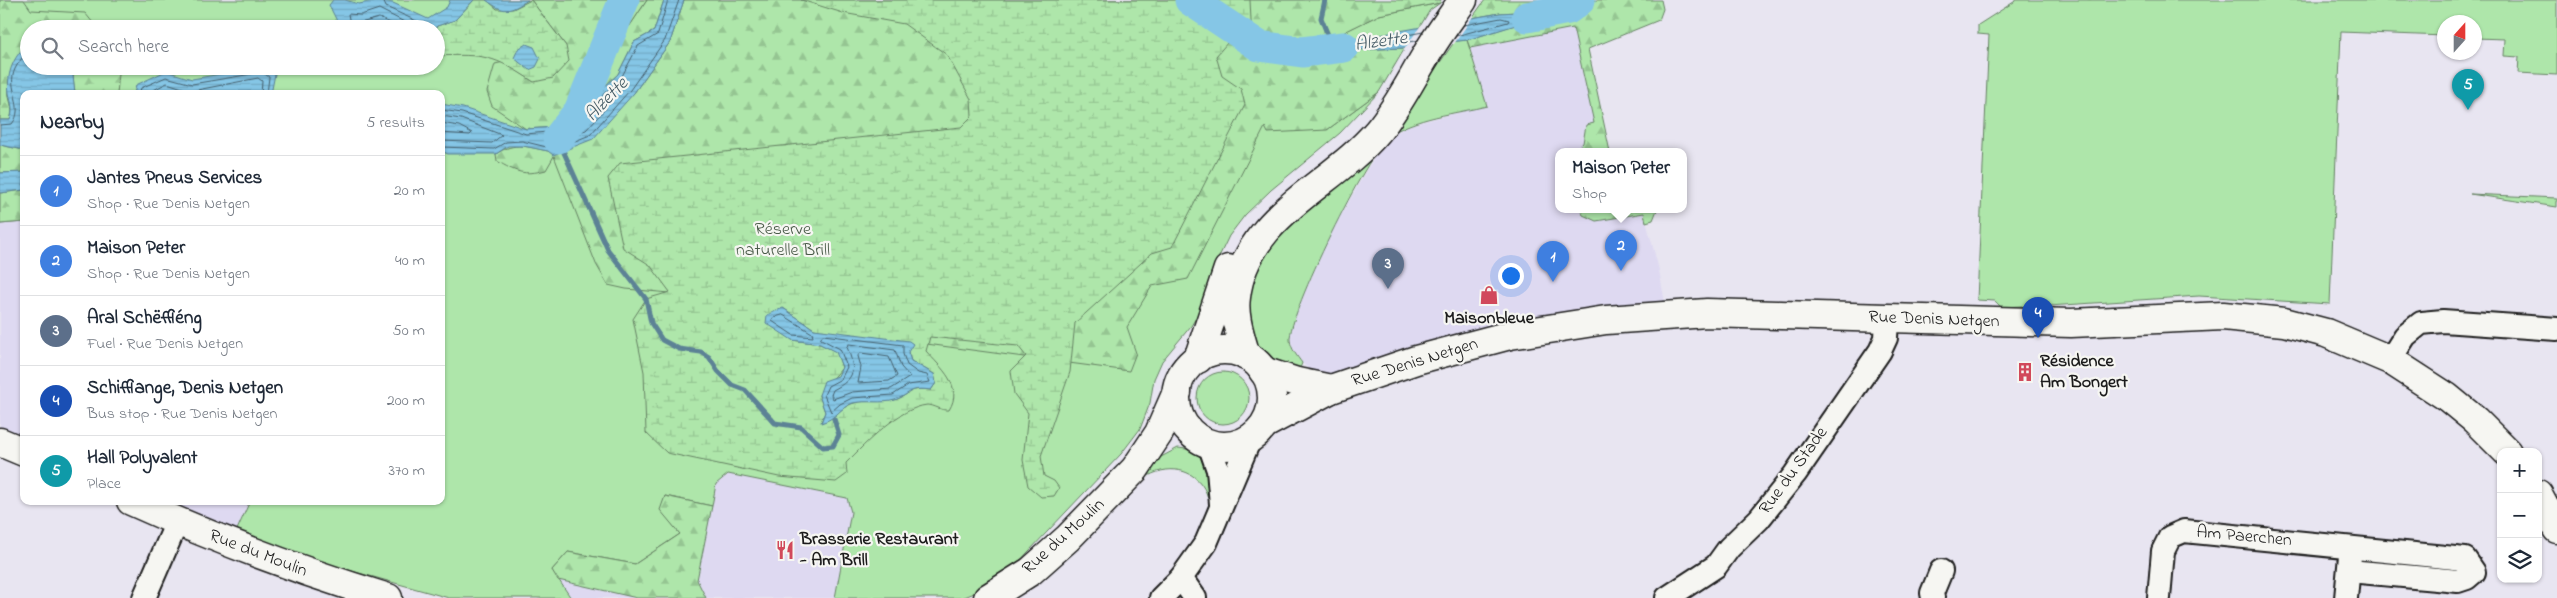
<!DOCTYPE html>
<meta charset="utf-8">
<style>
:root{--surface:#fff;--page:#f6f6f7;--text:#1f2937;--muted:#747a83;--line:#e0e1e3;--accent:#d1495b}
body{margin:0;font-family:"Indie Flower",sans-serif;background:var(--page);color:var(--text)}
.controls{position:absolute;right:15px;bottom:15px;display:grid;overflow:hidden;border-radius:10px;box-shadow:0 1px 4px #0004}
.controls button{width:45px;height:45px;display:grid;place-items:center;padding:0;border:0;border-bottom:1px solid var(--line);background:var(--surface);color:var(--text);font:25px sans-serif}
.compass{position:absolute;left:2437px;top:15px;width:45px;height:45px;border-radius:50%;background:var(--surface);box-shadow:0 1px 4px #0004;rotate:21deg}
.you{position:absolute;left:1510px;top:275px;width:18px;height:18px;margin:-12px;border:4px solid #fff;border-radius:50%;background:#1a73e8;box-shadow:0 0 0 8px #1a73e833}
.badge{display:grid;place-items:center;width:32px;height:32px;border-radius:50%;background:var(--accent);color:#fff;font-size:16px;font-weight:700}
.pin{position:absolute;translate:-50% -41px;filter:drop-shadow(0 1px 2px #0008)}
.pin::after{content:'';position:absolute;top:26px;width:18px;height:15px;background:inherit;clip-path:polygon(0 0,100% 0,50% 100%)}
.popup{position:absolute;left:1555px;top:148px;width:132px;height:65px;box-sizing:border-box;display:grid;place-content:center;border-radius:10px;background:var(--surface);filter:drop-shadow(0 1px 4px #0005);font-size:16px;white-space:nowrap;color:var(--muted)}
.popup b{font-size:19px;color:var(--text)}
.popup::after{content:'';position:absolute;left:50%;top:100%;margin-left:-10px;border:10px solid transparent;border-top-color:var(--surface)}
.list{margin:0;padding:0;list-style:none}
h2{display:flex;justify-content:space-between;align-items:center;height:65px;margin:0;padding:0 20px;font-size:21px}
h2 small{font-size:16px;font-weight:400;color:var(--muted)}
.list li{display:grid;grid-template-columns:32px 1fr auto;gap:15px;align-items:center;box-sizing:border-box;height:70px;padding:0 20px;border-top:1px solid var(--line)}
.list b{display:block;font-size:19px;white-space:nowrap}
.list p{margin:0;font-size:16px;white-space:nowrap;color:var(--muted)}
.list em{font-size:16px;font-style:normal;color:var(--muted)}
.icon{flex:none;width:28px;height:28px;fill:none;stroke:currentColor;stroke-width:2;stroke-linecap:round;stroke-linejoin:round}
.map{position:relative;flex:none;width:2557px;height:598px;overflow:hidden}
.search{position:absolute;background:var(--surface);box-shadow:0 1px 4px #0004;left:20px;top:20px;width:425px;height:55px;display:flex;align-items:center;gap:12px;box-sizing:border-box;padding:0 18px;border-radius:28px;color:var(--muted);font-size:19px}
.panel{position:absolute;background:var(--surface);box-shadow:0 1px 4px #0004;left:20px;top:90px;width:425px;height:415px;border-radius:10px}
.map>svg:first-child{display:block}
</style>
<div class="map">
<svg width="2557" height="598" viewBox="0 0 2557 598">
<defs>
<pattern id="forest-firs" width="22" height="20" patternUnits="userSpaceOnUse" patternTransform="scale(1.25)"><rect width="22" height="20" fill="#aee6aa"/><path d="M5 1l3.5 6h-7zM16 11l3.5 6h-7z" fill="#95c592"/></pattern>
<pattern id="wetland-marsh" width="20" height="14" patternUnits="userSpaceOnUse" patternTransform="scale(1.25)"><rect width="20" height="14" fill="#aee6aa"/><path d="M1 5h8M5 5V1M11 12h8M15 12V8" fill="none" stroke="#95c592"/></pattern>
<pattern id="water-rules" width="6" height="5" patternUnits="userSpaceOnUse" patternTransform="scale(1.25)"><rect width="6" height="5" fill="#85c6e6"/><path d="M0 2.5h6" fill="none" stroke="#72aac5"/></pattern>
</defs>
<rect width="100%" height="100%" fill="#e8e5f1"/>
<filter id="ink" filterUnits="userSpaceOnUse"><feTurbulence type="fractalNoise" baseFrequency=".02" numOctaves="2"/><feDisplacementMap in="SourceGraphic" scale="10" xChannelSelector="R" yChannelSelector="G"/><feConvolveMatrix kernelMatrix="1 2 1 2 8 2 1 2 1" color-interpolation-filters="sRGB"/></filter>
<g filter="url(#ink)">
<g fill="#ded9f1">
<path d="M1573,28l28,124h-43v58h56l2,8 28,-5 15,57 8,44 -61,6 -275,69 -29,-26 -9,-13 -3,-11 3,-20 38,-86 36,-64 21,-32 22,-12 76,-20 -16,-57z"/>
<path d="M23,222h1v215l-24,-10v-203z"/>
<path d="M728,474l119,24 4,13 -16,87h-264l-19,-28 16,-18 67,12 30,-68 51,-12z"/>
<path d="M167,501h83l-14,31z"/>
</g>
<g fill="#aee6aa" stroke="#658163" fill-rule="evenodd">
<path d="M0,0h1303l-19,71 43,59 52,-38 -39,41 -69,57 -26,25 -16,21 -12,25 -12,42 -14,23 -29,35 -8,18 -4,24 -10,26 -19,25 -110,116 -39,24 -10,4h-127l16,-86 -4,-14 -119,-24 -12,10 -4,22 -47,-10 -4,14 19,24 -45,30 -67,-12 -16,18 19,28h-122l-133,-37 -80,-29 14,-31h191v-407h-417v128l-24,2zM29,29h407v37h-407z"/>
<path d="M2017,0h540v75l-39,-2 1,-16 -15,-1 1,-17 -30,-1 -1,-16h-30v14l-103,-4 -11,272 -131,-8 -165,11 -9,3 -3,-4 -21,1 -6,-6 -18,-1 12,-265 -11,-1v-9z"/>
<path d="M1440,3l-10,7 -11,18 -117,24 77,-37z"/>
<path d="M1467,40l20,66c-29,7 -75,12 -98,30 -21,16 -101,178 -99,204 1,9 7,16 12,23l-3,8 -28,-8 -15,-17 -11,-22 13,-73 130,-115 67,-95z"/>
<path d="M2470,194l87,4v9z"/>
<circle cx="1223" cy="398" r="26"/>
<path d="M1178,448l17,2 12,9 4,40 -3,-1c-8,-28 -36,-35 -60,-22l-4,-3 17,-16z"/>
</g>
<g fill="url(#forest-firs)" stroke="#658163">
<path d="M0,0h24l7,10 54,3 13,16h-69c0,21 -14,39 -20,60 -2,11 6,17 1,31h-10z"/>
<path d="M531,0h86l-3,8 15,19 18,-27h17l-10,31 -20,11 -16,32 -39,37 -23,16 -30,2 -34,-23 -5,-14 8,-28 9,-2 30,20 32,-36z"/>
<path d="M684,0h757l-1,3 -61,12 -75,37 101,-4 -26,44 -52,38 -59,3 -3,-6 -77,152 -36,7 -25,41 9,26 -7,18 -315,-42 -144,-36 -44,-4 -18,-4 -12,-21 -42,-108 -8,14c-23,6 -30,2 -49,-9l-1,-7c19,-13 31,-7 52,-3l86,-58 36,-51z"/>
<path d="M1485,0h176l2,9 -4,11 -71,29 22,103h-37l10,-9 3,-18 8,-2 -21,-95 -103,20 -3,-8 98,-31 -65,4 -28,5z"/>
<path d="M72,66h51l-4,8 -2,20h-42z"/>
<path d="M0,145l24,5v22l-24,1z"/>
<path d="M24,190v32l-24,2v-31z"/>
<path d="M1581,210h76l-4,10 -7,2 -2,-9 -48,8 -13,-6z"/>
<path d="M665,496l47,10 -15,74 9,18h-69l-79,-18 -6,-10 16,-18 67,12 45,-30 -20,-24z"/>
</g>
<g fill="url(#wetland-marsh)" stroke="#658163" fill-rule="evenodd">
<path d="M474,0h13l10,9h16l18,-9 35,46 3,15 -16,17 -19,4c-41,-27 -49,-28 -98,-26l-1,-27 2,-3 18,-6z"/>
<path d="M617,0h30l-18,27 -18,7z"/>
<path d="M801,0h449l2,41 -24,1 -12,14 6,20 19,13 4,16 -73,142 -20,6 -77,70 -5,49 -29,84 3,20 10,5 5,7 -5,8 -13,1 -13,-11 -5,-26 5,-47 -14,-19 -3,-23 15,-15 -8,-10 -88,-9 -4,14c15,17 38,35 23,59 -8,1 -14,-5 -22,-5 -28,3 -61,38 -81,58l1,11 -11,8 -57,-5 -112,-24 -21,-20 -2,-61 -11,-53 13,-20 24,-7 -20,-27 -27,-17 -15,-70 12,-15 341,-36 11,-11 -1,-17 -24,-44 -43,-31 -61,-11zM783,308l31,21 94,23 3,9 23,13 2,9 -5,7c-25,-3 -19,5 -37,10 -14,3 -30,-1 -43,4 -14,6 -14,14 -30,18l4,-10 -6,-17 23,-27 -5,-16 -17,-8 -28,-4z"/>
</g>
<g fill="url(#water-rules)" stroke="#5b8295">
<path d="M333,0h12l14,4 19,-4 15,3 35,16 19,-12 3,-7h24l-19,20 -18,6 -2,3h-94l-12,-24z"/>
<path d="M486,0h42c-19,12 -23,14 -42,0z"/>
<path d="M664,0h20l-14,42 -36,51 -41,46 -40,16 -5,-4 -25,-5h-15l-12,8h-48l-7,-3v-47l22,4 63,21 30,-2 23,-16 39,-37 16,-32 20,-11z"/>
<path d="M1568,9l-101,31 -62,8 -103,4 92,-20 106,-19z"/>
<path d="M29,43v23h43l3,28h-51v56l-24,-5v-25h10c4,-11 1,-16 -1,-27 -3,-20 5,-38 20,-50z"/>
<path d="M526,44l8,3 6,12 -4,8 -7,3 -15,-12 4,-9z"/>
<path d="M262,67l13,7 -4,20h-137l2,-9 30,-14 26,8z"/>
<path d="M24,172v18l-24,3v-20z"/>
<path d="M783,308l31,21 95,12 4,3 -5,8 3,9 23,13 2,9 -5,7c-23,-3 -18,3 -36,10 -13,4 -29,0 -42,3 -14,5 -15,15 -32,20l4,-11 -6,-17 5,-14 14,-5 4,-9 -6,-15 -16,-8 -28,-4 -26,-17 1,-8z"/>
</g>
<path fill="#e8e5f1" d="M1474,15l-20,29 -51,7 18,-26z"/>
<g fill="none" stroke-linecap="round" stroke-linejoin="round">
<g stroke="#46606d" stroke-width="1">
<path d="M383,0l3,7 35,16 9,1 1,5"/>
<path d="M351,29l-3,-15 13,1 18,-6 39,20"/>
<path d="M359,29l1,-6 19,-5 25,11"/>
<path d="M1456,36l52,-14 1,-2 -8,-2 -37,7"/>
<path d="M1417,41l-31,3 -3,-3 2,-2 38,-7"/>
<path d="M139,94l2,-6 25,-11 26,7 60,-10 6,-5 11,8 -2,17"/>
<path d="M146,94l21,-11 25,8 66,-13 4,3 -1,13"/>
<path d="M602,105h3l1,3 -20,22 -19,6 1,-4z"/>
<path d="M441,110l21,3 64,21 31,-3 25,-17 39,-36 17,-32 20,-12 10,-34"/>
<path d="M441,116l20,3 41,16 -10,8 -51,-2"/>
<path d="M441,123l18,3 13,7 -2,2 -29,-2"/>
<path d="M0,125l12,-1c14,-17 -6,-36 3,-55 3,-7 9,-13 14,-19"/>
<path d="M441,147l53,2 12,-7 16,-1 33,8 35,-14 40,-45 35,-50 14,-40"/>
<path d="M783,315l29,18 1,4 -20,-2 -21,-14 1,-3z"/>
<path d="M823,335l80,10v9l4,11 11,8 9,2 3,7 -22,3 -15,10 -41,3 -12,6 -9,8 -7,-17 4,-9 13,-7 6,-12 -7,-18 -19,-10z"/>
<path d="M849,344l46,6 6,17 9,10 -19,12 -39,3 -19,7 -2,-4 2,-5c23,-12 23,-20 14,-43z"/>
<path d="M861,353l28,4 8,19 -8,5 -31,2 3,-16 -3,-11z"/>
</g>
<g stroke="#5b8295" stroke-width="5">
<path d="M1325,0l-4,18 12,30"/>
<path d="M561,146l47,104 38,49 5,24 11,17 17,9 22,3 8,5 9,14 14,14 13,5 30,33 26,4 22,20 10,-1 6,-11 -5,-16"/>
</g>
<g stroke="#85c6e6" stroke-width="31">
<path d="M1190,0l69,46 43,6 42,-5"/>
<path d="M1527,17l41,-8 12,-9"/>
<path d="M558,138l21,-27 45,-111"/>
</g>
<g stroke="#1c1c1c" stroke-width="26">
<g id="minor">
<path d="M2390,360l15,-24 16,-13 22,-2 114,8"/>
<path d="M1209,444l9,26 3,34"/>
<path d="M1181,578l14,20"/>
<path d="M144,598l33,-76"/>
<path d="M1161,598l20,-20 25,-35 44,-104"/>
<path d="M1667,598l49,-32 13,-18 30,-29 36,-45 85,-123 6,-13 1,-19"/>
<path d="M1933,598l-1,-5 9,-22"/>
<path d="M2159,598l4,-47 7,-14 14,-6 281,28 9,13 -7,6 -9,3 -109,-10"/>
<path d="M2346,598l4,-42"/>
</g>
</g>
<g stroke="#1c1c1c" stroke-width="31">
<g id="major">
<circle cx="1224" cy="398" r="48"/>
<path d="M1246,356c-5,-18 -13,-40 -10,-59 9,-81 96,-111 142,-166 19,-23 32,-49 47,-74 11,-20 25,-38 38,-57"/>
<path d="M1198,359l30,-90"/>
<path d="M1263,371l34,11 34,7"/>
<path d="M1265,424l66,-35 85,-29 94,-25 96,-15 101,-7 364,10 152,-7 61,6 42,11 64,27 57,37 28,23 32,32"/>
<path d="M0,442l24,10"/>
<path d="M2538,494l19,35"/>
<path d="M131,501c84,38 169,70 257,97"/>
<path d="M988,598l43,-27 37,-33 67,-69 24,-36 18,-41"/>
</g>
</g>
<use href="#minor" stroke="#f6f6f2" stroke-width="22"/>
<use href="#major" stroke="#f6f6f2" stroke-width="28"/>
</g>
</g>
<defs>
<g id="shop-bare" transform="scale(1.5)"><path d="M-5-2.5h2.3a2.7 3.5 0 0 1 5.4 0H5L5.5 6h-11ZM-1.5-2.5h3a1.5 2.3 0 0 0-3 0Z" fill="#d1495b" stroke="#f6f6f2" stroke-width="2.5" paint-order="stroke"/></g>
<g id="building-bare" transform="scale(1.5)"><path d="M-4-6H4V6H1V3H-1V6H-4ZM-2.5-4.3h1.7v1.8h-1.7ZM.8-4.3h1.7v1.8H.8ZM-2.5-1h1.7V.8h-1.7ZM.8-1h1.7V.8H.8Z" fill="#d1495b" stroke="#f6f6f2" stroke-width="2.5" paint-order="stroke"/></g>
<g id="restaurant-bare" transform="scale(1.5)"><path d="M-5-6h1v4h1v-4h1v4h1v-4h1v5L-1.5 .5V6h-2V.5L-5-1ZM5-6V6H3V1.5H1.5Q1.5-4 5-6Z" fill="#d1495b" stroke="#f6f6f2" stroke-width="2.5" paint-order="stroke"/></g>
</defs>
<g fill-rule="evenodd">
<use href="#shop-bare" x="1489" y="295"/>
<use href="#building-bare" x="2025" y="372"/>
<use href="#restaurant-bare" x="785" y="550"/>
</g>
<g text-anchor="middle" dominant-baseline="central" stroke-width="4.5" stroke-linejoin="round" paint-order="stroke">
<g font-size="18" fill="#485947" stroke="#f6f6f2">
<text x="783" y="230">Réserve<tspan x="783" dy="21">naturelle Brill</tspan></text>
</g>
<g font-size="18" font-weight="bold" fill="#1c1c1c" stroke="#f6f6f2" text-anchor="start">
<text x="1489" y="319" text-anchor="middle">Maisonbleue</text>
<text x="2040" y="362">Résidence<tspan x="2040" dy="21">Am Bongert</tspan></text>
<text x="800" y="540">Brasserie Restaurant<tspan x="800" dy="21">- Am Brill</tspan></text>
</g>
<g font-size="18" fill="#1c1c1c" stroke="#f6f6f2">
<text transform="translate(1934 320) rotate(2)">Rue Denis Netgen</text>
<text transform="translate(1415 363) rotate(-17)">Rue Denis Netgen</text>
<text transform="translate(1794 471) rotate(-54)">Rue du Stade</text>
<text transform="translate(1064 537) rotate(-42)">Rue du Moulin</text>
<text transform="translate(2244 537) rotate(5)">Am Paerchen</text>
<text transform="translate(258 554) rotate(21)">Rue du Moulin</text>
</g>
<g font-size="19" font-style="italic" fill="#415863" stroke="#f6f6f2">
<text transform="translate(1381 42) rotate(-8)">Alzette</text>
<text transform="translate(607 100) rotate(-46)">Alzette</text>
</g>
</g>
</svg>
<div class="controls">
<button>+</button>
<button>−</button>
<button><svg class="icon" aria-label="layers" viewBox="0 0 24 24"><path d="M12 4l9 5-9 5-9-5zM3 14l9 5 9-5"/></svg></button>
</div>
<svg class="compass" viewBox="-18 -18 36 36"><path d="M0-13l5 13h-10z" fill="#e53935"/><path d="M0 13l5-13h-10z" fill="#747a83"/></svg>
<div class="you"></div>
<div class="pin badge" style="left:1553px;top:282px;background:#3f7fe0">1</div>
<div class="pin badge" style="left:1621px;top:271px;background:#3f7fe0">2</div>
<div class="popup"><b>Maison Peter</b>Shop</div>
<div class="pin badge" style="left:1388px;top:289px;background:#5c6f8a">3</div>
<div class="pin badge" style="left:2038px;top:338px;background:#1a4fb4">4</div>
<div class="pin badge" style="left:2468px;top:110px;background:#0f9aa8">5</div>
<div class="search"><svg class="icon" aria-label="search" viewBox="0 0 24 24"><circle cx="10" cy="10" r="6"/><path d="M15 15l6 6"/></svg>Search here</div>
<section class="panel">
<h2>Nearby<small>5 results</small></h2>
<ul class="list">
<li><span class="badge" style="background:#3f7fe0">1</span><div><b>Jantes Pneus Services</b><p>Shop · Rue Denis Netgen</p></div><em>20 m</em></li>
<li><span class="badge" style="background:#3f7fe0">2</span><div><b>Maison Peter</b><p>Shop · Rue Denis Netgen</p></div><em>40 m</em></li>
<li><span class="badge" style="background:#5c6f8a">3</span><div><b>Aral Schëffléng</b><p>Fuel · Rue Denis Netgen</p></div><em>50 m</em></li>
<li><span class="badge" style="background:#1a4fb4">4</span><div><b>Schifflange, Denis Netgen</b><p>Bus stop · Rue Denis Netgen</p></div><em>200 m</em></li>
<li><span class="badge" style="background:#0f9aa8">5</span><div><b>Hall Polyvalent</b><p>Place</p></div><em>370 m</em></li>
</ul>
</section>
</div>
